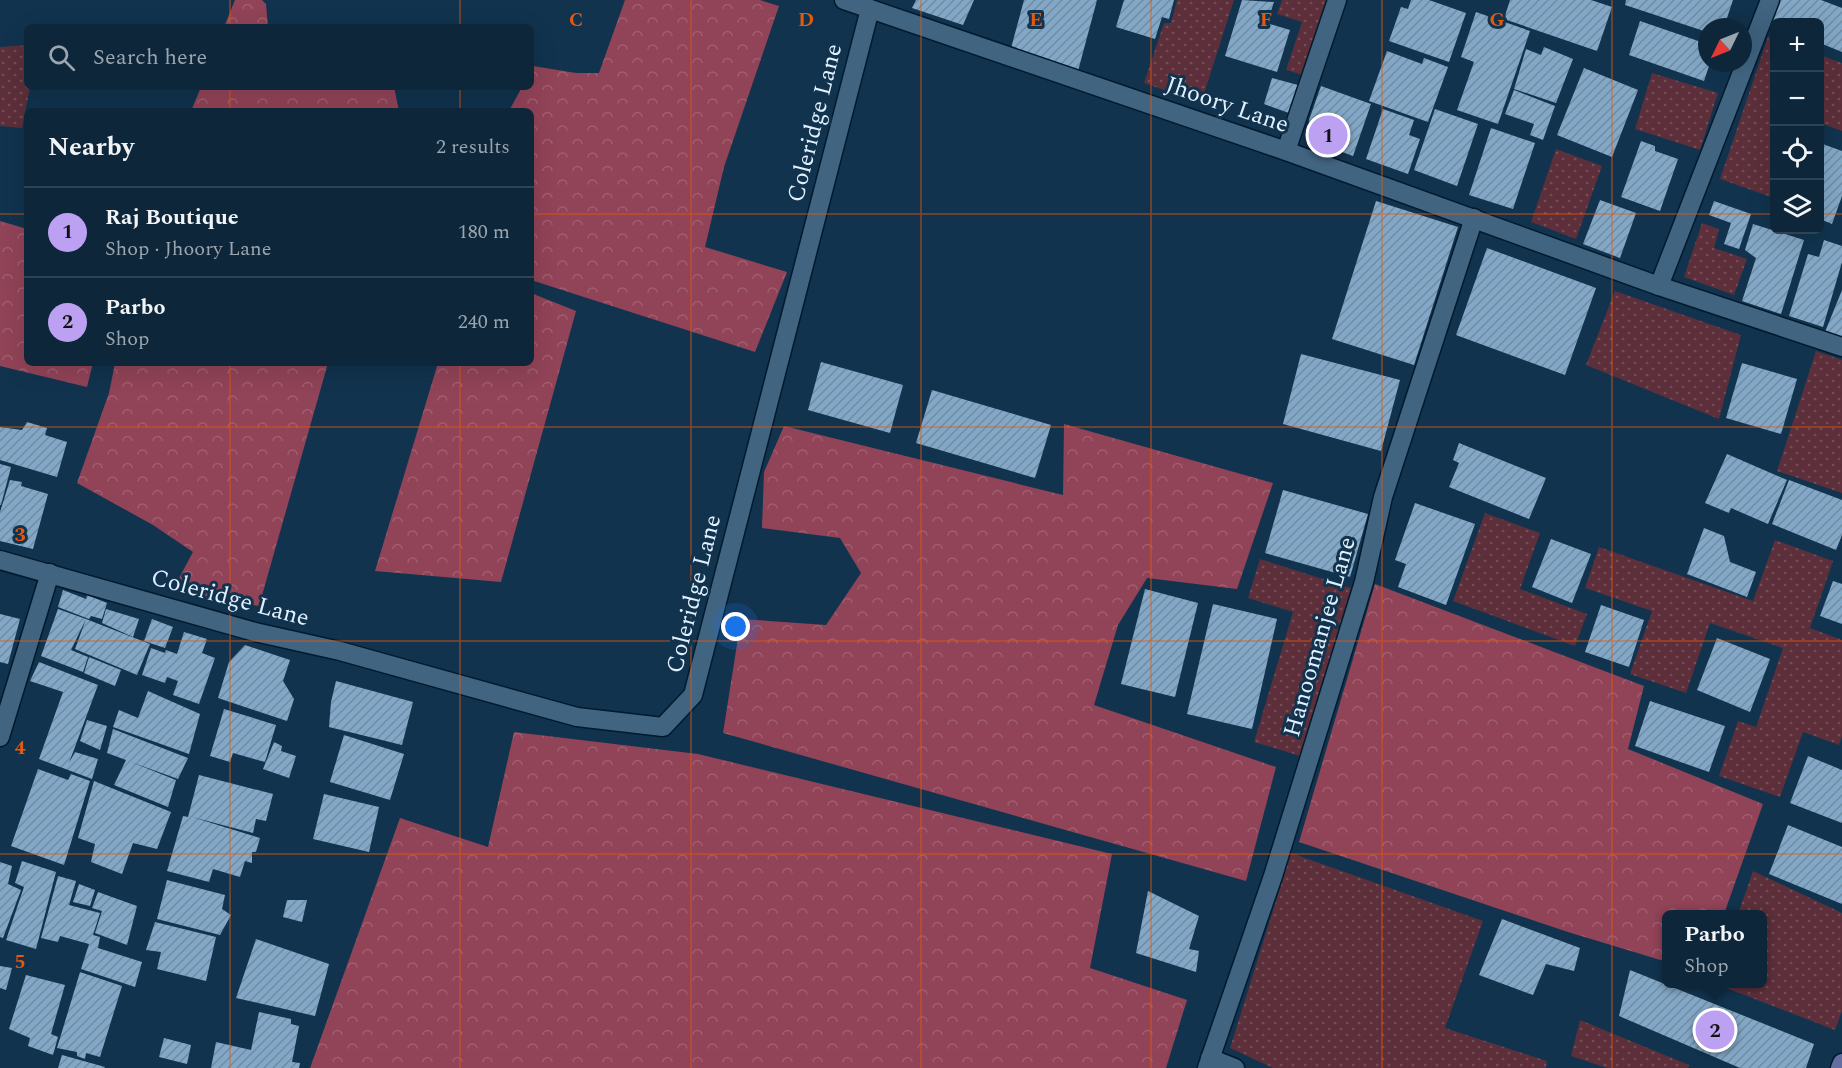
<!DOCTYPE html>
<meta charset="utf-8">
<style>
:root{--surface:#0d263a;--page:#1b3245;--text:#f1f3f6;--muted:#9aa5af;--line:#2d4354;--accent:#bca0f2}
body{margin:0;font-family:Spectral,serif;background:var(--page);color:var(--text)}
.controls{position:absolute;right:18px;top:18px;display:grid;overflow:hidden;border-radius:9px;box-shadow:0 6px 24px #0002}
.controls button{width:54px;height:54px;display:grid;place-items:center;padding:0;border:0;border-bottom:2px solid var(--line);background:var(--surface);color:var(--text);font:30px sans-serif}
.compass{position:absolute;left:1698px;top:18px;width:54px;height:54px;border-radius:50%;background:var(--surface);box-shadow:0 6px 24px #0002;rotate:227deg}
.you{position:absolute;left:736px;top:627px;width:21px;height:21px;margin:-15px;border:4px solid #fff;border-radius:50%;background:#1a73e8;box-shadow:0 0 0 9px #1a73e833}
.badge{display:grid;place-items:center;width:39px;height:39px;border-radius:50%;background:var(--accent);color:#111;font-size:20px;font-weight:700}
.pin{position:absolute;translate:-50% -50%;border:3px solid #fff;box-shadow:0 2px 6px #0006}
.popup{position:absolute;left:1662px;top:910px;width:105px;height:78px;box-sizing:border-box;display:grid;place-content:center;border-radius:9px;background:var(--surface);filter:drop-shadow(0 2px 4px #0005);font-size:20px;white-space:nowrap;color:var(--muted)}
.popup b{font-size:22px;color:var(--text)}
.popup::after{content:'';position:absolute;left:50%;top:100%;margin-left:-12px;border:12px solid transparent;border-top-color:var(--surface)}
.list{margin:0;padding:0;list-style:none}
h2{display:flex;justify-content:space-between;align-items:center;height:78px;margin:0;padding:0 24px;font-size:26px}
h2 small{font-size:20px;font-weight:400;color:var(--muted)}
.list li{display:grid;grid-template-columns:39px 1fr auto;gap:18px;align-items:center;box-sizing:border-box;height:90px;padding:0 24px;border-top:2px solid var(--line)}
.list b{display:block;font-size:22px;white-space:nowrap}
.list p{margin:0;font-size:20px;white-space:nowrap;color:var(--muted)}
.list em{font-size:20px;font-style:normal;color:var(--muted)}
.icon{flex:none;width:33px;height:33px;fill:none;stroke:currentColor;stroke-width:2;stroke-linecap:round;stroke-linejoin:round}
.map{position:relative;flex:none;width:1842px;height:1068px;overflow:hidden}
.search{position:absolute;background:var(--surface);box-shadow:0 6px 24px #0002;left:24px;top:24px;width:510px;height:66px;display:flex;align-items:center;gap:15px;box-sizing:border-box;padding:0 21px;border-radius:9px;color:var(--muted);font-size:22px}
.panel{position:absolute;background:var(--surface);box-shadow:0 6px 24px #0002;left:24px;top:108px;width:510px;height:258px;border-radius:9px}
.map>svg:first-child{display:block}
</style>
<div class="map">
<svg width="1842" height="1068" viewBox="0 0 1842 1068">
<defs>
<pattern id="grass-dots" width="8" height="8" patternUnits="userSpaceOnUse" patternTransform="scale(1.5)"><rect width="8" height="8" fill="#5c2f3a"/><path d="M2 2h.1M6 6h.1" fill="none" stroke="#734d58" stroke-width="1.8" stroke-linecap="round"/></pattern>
<pattern id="forest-crowns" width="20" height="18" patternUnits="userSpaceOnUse" patternTransform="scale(1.5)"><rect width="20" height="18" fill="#914357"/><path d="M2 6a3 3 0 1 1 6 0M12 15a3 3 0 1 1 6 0" fill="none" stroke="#a05e70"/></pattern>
<pattern id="building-hatch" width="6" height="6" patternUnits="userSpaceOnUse" patternTransform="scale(1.5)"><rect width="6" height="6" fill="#83a8c7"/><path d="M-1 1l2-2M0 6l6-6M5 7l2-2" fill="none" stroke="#708ba2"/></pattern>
</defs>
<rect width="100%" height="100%" fill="#11334e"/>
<g fill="url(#grass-dots)">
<path d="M1177,0h57l-33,103 -57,-20 20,-60h7z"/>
<path d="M1282,0h46l-25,75 -17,-5 16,-48 -25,-8z"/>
<path d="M1768,37l6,2v159l-54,-19z"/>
<path d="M27,45v42h3l-8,41 -22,-2v-79z"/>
<path d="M1820,55l22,8v68l-22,-8z"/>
<path d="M1652,73l66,20 -18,57 -65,-21z"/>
<path d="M1556,149l46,17 -26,73 -45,-17z"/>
<path d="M1702,223l17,6 -5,19 33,11 -13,36 -50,-18z"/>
<path d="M1615,291l126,44 -22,84 -133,-54z"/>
<path d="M1816,351l26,9v133l-65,-22z"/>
<path d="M1485,513l55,20 -20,56 67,25 -12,32 -122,-45z"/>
<path d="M1775,540l58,21 -23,67 32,12v96l-3,9 -36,-13 -23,65 -61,-21 19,-55 18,6 27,-79 -73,-25 -24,70 -56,-19 22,-63 -67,-23 14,-41 154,54z"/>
<path d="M1260,559l91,29 -51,168 -46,-14 39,-130 -45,-14z"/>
<path d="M1291,853l192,68 -38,107 102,33 -1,7h-273l-43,-20z"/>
<path d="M1753,871l89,42v98l-7,19 -119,-46h47v-70h-25z"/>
<path d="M1580,1020l109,45 -1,3h-81l-36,-12z"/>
</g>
<g fill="url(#forest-crowns)">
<path d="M235,0h27l4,4 2,23h-44z"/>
<path d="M625,0h135l19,6 -55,161 -19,80 82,25 -32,80 -224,-72v-169h-22l13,-24h9l2,-21 43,7h23z"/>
<path d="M201,87h193l5,24h-208z"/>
<path d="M0,221l27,8v134h66l-6,24 -87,-21z"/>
<path d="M531,293l45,18 -75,271 -126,-11 63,-208h93z"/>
<path d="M115,363h213l-69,243 -87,-15 21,-39 -40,-27 -76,-42 32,-90z"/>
<path d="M1064,424l209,59 -36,106 -90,-11 -29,47 -24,80 182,62 -30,114 -523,-148 18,-114 85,6 35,-52 -21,-35 -78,-10 2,-56 20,-46 279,69z"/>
<path d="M1375,584l269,102 -16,63 135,55 -39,110h-57v48l-99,-30 -269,-90z"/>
<path d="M514,732l184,22 414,100 -22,114 97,32 -21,68h-856l90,-250 88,29z"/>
</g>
<g fill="url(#building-hatch)">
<path d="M916,0h58l-11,25 -51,-17z"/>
<path d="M1024,0h73l-19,71 -68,-19z"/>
<path d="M1124,0h50l-5,19 -7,-2 -7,22 -39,-12z"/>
<path d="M1242,0l32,2 -7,21 23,7 -13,42 -52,-16z"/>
<path d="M1411,0h18l37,13 -17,49 -60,-21 12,-34 7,2z"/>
<path d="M1510,0h81l21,7 -15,44 -93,-32z"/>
<path d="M1626,0h107l-9,27h-17v5l-82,-27z"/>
<path d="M1779,0h42l21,8v44l-22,-9v-21l-50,2z"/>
<path d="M1476,12l54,19 -32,93 -41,-14 17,-48 -13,-5z"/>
<path d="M1640,21l67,23 -3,11 3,1v7h3l-6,18 -75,-26z"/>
<path d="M1544,47l29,12 -17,44 -42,-14 12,-40 15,6z"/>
<path d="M1387,51l35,13 2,-6 24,9 -20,55 -59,-21z"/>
<path d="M1584,68l54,22 -26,67 -55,-22z"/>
<path d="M1272,78l26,7 -9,28 -25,-9z"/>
<path d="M1321,86l50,18 -18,52 -33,-12 -8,-9 -3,-15z"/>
<path d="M1514,90l41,16 -12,34 -13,-5 4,-11 -29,-10z"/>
<path d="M1383,109l31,11 -5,15 11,4 -12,35 -42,-15z"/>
<path d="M1435,109l43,15 -21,62 -43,-16z"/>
<path d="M1491,128l44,15 -22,66 -44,-14z"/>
<path d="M1641,141l14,5v5l23,8 -18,52 -39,-14z"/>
<path d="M1820,143l22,8v45l-10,28 -12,-5z"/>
<path d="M1600,200l36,13 -16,45 -37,-14z"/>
<path d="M1376,201l82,26 -44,138 -82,-26z"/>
<path d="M1714,201l37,13 -12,35 -15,-5 7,-21 -22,-8z"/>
<path d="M1753,224l51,16 -23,74 -39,-13 14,-43 -11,-8z"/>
<path d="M1824,240l18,6v16l-19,65 -34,-11 19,-62 11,3z"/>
<path d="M1487,248l109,40 -31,87 -109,-40z"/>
<path d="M1842,290v48l-17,-6z"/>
<path d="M1301,354l99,26 -19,71 -98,-27z"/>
<path d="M821,362l82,23 -13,48 -82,-23z"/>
<path d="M1742,363l55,16 -16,55 -55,-16z"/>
<path d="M932,390l119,35 -16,53 -119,-35z"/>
<path d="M27,422l20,6 -2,7 22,7 -10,35 -57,-17v-33l22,3z"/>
<path d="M1459,443l87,35 -17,41 -80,-32 10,-24 -6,-3z"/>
<path d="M1727,454l60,26 -19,44 -37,-16 -2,5 -24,-10z"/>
<path d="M0,464l11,3 -10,38h-1z"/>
<path d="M10,480l12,2 -1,4 27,8 -15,55 -33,-8v-29z"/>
<path d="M1789,480l53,20v35l-6,15 -64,-26z"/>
<path d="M1283,490l85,24 -18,63 -85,-24z"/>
<path d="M1415,503l60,21 -29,81 -48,-18 8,-23 -11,-4z"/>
<path d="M1704,528l20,8 6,26 26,10 -9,25 -60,-23z"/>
<path d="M1551,539l40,15 -19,49 -40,-16z"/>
<path d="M1833,581l9,3v40l-22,-8z"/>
<path d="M1145,589l53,14 -23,94 -54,-13z"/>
<path d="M63,590l23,9 1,-4 20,8 -5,16 -11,-3 -2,3 -31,-12z"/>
<path d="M1213,604l64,15 -25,110 -65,-15z"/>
<path d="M1601,605l43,15 -15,47 -44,-15z"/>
<path d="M58,609l28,10 64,25 -13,31 -62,-26 11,-30 -15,31 17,7 -5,15 -42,-16z"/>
<path d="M106,609l33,10 -6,18 -31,-14z"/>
<path d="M0,614l20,5 -12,45 -8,-2z"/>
<path d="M152,619l21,8 -8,21 -21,-7z"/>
<path d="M184,632l23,7 -5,14 13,5 -16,46 -26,-9 5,-14 -11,-4 -2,6 -23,-8 9,-27 14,5 1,-3 11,4z"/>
<path d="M1717,638l53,21 -20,53 -53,-22z"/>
<path d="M245,645l45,15 -7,21 11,18 -7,22 -69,-23 11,-36z"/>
<path d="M89,657l32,13 -6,16 -31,-13z"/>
<path d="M39,662l59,23 -29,78 6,-11 23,7 -6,20 -53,-20 24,-67 -33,-11z"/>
<path d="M336,681l77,21 -11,43 -73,-18 2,-25z"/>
<path d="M148,691l52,23 -11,40 -76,-27 6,-17 19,8z"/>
<path d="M1650,701l75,25 -16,46 -74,-26z"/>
<path d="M224,709l52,16 -11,37 -32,-9 -3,9 -20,-6z"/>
<path d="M87,720l20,6 -7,24 -20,-9z"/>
<path d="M113,729l75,29 -10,21 -47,-17 45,18 -8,27 -54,-22 12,-25 -19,-7z"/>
<path d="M344,735l60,19 -14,46 -60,-18z"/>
<path d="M274,742l8,4 -1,5 15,5 -7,22 -26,-9z"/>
<path d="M1808,756l34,14v53l-52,-20z"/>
<path d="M38,769l30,11 3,-6 19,7 -26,84 -53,-19z"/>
<path d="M199,775l74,19 -7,27 -10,-2 -3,14 -61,-16 68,21 -4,14h-4v11l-7,-2 -5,16 -27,-8 -4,13 -42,-11 16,-55 5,1z"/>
<path d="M94,781l77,31 -14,37 -24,-6 -11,31 -31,-12 4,-18 -17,-6z"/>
<path d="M324,794l55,13 -10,45 -56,-13z"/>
<path d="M1788,825l54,22v57l-73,-30z"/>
<path d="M22,861l34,11 -20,77 -30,-9 18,-53 -9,-4z"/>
<path d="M0,862l12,4 -4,18 13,6 -18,48 -3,-1z"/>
<path d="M58,876l18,5 -7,24 31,8 -7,22 7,2 -2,11 44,14 -7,25 -54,-18 8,-25 -29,-8 -2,6 -17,-4z"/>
<path d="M167,880l58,15 -3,14 9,6 -11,20 -63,-16z"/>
<path d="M79,884l16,6 -5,16 -17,-4z"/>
<path d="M1148,891l51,25 -10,33 10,2 -3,21 -60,-19z"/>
<path d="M98,892l39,14 -10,39 -32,-12 7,-22 -10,-3z"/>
<path d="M287,900h20l-5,22 -19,-5z"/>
<path d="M1502,919l78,29 -6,23 -28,-7 -13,31 -54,-20z"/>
<path d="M155,922l61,15 -10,44 -49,-12 4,-17 -15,-2z"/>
<path d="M256,939l73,25 -14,52 -79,-18z"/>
<path d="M0,966l12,2 -6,22 -6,-2z"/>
<path d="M1630,970l184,74 -8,24h-66l-121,-52z"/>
<path d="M80,972l42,14 -22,71 -14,-4 -1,6 -8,-3v-4l-20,-4z"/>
<path d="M26,975l39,10 -14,49 7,3 -5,18 -25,-9 2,-8 -21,-9z"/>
<path d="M259,1012l32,7v5l8,2 -7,36 8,1 -1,5h-88l5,-26 35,8z"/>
<path d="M164,1038l27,7 -4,19 -28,-7z"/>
<path d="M62,1055l43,12 -1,1h-46z"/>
</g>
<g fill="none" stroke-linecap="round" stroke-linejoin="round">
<g stroke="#021a2d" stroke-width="21">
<g id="street">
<path d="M844,0l442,151 373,135 183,61"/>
<path d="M1286,151l51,-151"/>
<path d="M1659,286l111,-286"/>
<path d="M0,560l255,72 85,19 237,66 86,10 30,-32 177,-686"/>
<path d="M0,737l50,-164"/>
<path d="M1210,1058l25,10"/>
<path d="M1207,1068l66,-192 91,-294 19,-85 91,-279"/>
</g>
</g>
<g stroke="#021a2d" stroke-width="21">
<path id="secondary" d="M1840,1068l2,-5"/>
</g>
<use href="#street" stroke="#416481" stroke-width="18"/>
<use href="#secondary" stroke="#646ea0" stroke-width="18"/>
</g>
<path fill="none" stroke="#e8590c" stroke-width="1.5" stroke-opacity="0.55" d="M230,0v27M460,0v27M691,0v1068M921,0v1068M1151,0v1068M1382,0v1068M1612,0v1068M230,87v24M460,87v24M0,214h27M531,214h1243M1820,214h22M230,363v705M460,363v705M0,427h1842M0,641h1842M0,854h1842"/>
<g text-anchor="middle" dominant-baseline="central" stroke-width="6" stroke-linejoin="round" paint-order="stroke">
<g font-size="24" fill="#e1f0fe" stroke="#11334e">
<text transform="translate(1227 105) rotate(19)">Jhoory Lane</text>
<text transform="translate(815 123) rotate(-76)">Coleridge Lane</text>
<text transform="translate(694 594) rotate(-76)">Coleridge Lane</text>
<text transform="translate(230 598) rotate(15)">Coleridge Lane</text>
<text transform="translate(1320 637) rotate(-74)">Hanoomanjee Lane</text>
</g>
</g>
<g font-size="20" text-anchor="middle" font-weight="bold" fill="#e8590c" stroke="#11334e" stroke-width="6" stroke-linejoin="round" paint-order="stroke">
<text x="576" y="26">C</text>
<text x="806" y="26">D</text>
<text x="1036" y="26">E</text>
<text x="1266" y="26">F</text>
<text x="1497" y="26">G</text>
<text x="20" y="541">3</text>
<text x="20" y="754">4</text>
<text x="20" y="968">5</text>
</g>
</svg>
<div class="controls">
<button>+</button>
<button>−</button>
<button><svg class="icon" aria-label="locate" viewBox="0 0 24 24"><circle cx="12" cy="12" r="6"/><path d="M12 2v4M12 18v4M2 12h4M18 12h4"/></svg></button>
<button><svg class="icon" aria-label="layers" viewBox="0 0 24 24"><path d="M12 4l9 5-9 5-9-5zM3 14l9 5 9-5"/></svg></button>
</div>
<svg class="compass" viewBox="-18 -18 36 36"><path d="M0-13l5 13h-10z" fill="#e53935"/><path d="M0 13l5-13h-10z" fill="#9aa5af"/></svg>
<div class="you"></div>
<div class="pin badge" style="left:1328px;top:135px">1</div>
<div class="pin badge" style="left:1715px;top:1030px">2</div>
<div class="popup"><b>Parbo</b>Shop</div>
<div class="search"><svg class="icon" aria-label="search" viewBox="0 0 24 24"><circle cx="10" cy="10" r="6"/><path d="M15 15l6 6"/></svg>Search here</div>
<section class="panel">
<h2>Nearby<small>2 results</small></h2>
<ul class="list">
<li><span class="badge">1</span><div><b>Raj Boutique</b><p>Shop · Jhoory Lane</p></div><em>180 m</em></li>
<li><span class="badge">2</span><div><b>Parbo</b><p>Shop</p></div><em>240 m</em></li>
</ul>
</section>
</div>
